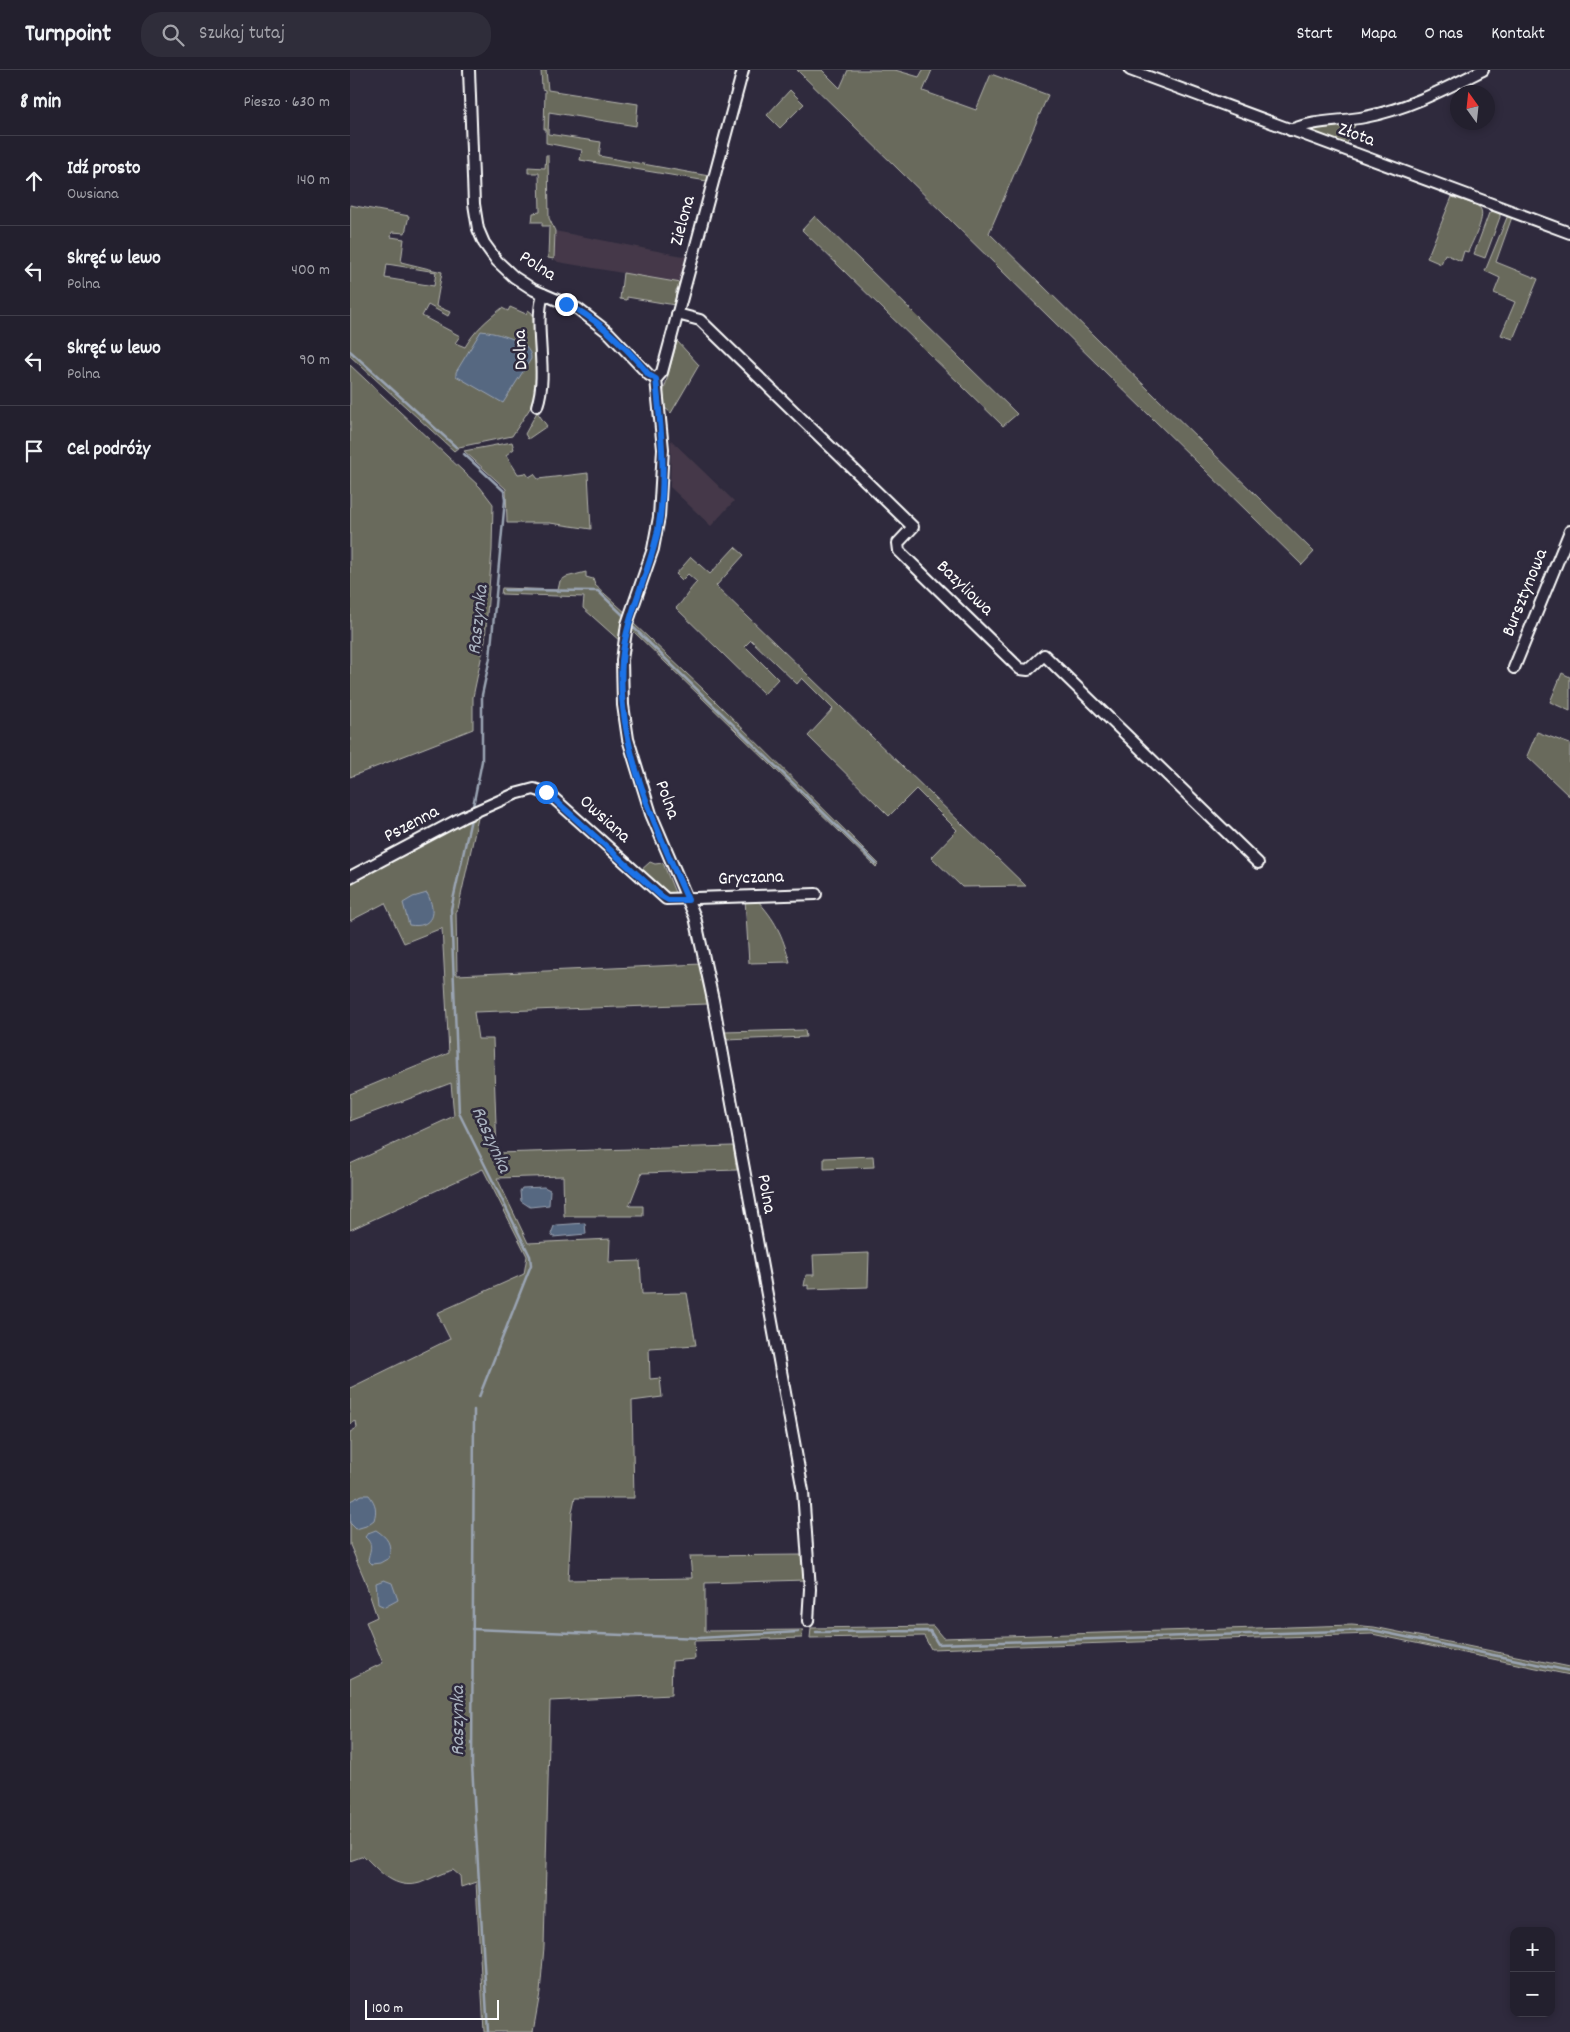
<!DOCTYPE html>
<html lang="pl">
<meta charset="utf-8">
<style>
:root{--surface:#23202e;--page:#2f2d3a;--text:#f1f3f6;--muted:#a3a3aa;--line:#403e4a}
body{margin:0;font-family:Dekko,sans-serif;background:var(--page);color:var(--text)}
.controls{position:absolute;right:15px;bottom:15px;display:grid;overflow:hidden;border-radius:10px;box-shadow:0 2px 8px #0003}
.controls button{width:45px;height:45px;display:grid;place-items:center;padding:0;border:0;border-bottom:1px solid var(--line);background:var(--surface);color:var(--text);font:25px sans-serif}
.compass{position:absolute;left:1100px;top:15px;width:45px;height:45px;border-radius:50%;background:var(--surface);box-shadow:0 2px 8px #0003;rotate:345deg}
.scale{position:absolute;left:15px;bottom:12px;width:134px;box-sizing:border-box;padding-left:5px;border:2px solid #fff;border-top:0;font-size:14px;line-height:18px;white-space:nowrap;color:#fff;-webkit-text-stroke:4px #2f2a3d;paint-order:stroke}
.stop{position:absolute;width:15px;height:15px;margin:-11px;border:4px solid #1a73e8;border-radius:50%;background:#fff}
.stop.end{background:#1a73e8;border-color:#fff;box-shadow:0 1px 5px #0008}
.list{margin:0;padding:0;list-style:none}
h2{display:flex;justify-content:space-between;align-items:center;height:65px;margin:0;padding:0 20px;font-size:21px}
h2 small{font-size:16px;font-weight:400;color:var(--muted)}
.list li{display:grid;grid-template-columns:32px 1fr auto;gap:15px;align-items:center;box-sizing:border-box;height:90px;padding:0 20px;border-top:1px solid var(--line)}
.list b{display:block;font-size:19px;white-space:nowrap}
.list p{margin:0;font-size:16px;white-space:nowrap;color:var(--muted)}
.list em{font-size:16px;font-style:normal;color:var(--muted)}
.icon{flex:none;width:28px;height:28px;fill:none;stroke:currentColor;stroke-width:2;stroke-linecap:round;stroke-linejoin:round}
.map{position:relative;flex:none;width:1220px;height:1962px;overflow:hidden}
header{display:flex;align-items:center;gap:30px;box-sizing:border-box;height:70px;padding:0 25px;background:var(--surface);border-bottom:1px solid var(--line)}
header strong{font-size:24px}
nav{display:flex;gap:28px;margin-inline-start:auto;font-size:18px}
.search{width:350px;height:45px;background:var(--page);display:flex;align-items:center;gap:12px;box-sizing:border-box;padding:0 18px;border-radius:20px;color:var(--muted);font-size:19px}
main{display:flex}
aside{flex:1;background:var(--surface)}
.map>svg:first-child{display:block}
</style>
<header>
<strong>Turnpoint</strong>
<div class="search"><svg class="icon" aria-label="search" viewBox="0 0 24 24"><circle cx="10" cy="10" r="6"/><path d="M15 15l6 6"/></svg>Szukaj tutaj</div>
<nav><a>Start</a><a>Mapa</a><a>O nas</a><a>Kontakt</a></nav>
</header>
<main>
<aside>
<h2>8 min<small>Pieszo · 630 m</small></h2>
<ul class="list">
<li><svg class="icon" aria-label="ahead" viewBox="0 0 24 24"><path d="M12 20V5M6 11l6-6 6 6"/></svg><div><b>Idź prosto</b><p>Owsiana</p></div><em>140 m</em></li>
<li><svg class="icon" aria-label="left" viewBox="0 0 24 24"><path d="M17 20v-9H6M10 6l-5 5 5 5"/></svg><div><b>Skręć w lewo</b><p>Polna</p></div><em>400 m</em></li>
<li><svg class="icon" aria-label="left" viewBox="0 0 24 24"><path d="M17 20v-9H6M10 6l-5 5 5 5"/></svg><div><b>Skręć w lewo</b><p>Polna</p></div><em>90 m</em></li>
<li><svg class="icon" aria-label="arrive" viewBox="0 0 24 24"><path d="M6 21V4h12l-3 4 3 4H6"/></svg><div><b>Cel podróży</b></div></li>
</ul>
</aside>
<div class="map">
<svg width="1220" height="1962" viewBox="0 0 1220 1962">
<rect width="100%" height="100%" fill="#2f2a3d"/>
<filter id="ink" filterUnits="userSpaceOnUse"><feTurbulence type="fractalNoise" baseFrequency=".02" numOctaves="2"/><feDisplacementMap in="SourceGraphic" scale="10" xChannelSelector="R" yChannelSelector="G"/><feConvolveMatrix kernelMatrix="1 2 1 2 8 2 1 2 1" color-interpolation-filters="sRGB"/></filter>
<g filter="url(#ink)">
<g fill="#443949">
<path d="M205,161l133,26 -4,3 -3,23 -123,-21 -4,-3z"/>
<path d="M321,370l63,61 -23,25 -41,-39z"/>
</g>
<g fill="#696a5c" stroke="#b4b4ae" fill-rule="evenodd">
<path d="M191,0h5l2,20 90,14 -2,22 -87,-14 -1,22 53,8 -2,14 110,20 -2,5 -127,-21 2,-10 -36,-7v-14h-2l1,-39 -3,-1z"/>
<path d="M447,0h25l18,18 8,-18h47l24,7 4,-7h9l-9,21 53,19 15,-36 57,21 -59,138 325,319 -12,13z"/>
<path d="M440,20l14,14 -24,24 -13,-13z"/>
<path d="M1007,50l-11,26 -41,-15 1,-3z"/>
<path d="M196,85h2l1,63 6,13 -1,28 -6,-1 1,-32h-7v-4h-10l1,-9 7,-1 -1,-39h-11v-6l17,1z"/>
<path d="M1102,127c8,3 20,5 27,10 9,7 -7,35 -11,45l-4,-1 -3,10 -16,-7 -4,10 -14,-6z"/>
<path d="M0,135l59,11 -4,17 -13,-1 -1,5 13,2 -3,23 41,10 -6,34 14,6 -2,4 -20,-11 -6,11 38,20 -5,7 10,4c10,-17 21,-26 37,-39l6,3 2,-4 16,7 2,-4 4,3 4,30v56l-24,37 -53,11 -5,4 -104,-95zM37,194l49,8 -2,14 -49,-8z"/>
<path d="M1143,141l7,2v4l-15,41 -11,-4 15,-41z"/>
<path d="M1158,145l4,2 -16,45 42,17 -25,60 -12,-4 14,-33 -21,-9 6,-15 -15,-7z"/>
<path d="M465,146l202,198 -14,12 -201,-196z"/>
<path d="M273,203l58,10 -5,7 -1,15 -48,-8v3l-7,-1z"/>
<path d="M327,271l22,24 -28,48 -7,-6 -1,-13z"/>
<path d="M0,295l130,122 13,17 -1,46 -7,90 -12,57v32l-123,48z"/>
<path d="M187,342l10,14 -19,13 -3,-5z"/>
<path d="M162,372l2,7 -8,6 12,19 8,-1 3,4 5,-3 4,5 50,-6 3,56 -41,-6h-43l-1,-34 -42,-38z"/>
<path d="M385,477l9,8 -28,31 310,300 -64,1 -31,-30 26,-27 -41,-41 -27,27 -81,-80 25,-27 -31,-31 -5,6 -46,-44 -6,6 33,33 -14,15 -88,-86c9,-9 12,-17 21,-26l-9,-8 -6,6 -6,-6 15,-17 19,17z"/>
<path d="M236,502v5l7,2 2,6 32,29 -6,28 -38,-34 1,-11 -83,-3 1,-6 56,2 2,-9 6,-4z"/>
<path d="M283,553l70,66 176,175 -3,3 -244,-237z"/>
<path d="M1212,603l8,4v34l-20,-9z"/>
<path d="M1187,662l33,12 -1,52 -42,-40z"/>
<path d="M128,748l-20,91 -2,1 1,65 244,-11 7,40 -234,8 4,27h15l4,114 236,-7 4,24 -95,3 -13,33h14v10h-79l-1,-40 -66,2 31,65 82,-4 -1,23 31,-1 2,33 45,-1 9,52 -47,3 1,31 10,-1 2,19 -30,4 2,97h-59l-3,14 -4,68 124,-2 -2,-22 115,-1 1,25 -101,3v48l98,-1 -1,8 -108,3 1,18 -23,2 -1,34 -121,6 -6,246 -4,46 -7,39h-49l-8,-150 -15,5 -1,-11 -7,-6c-12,3 -22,9 -33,13 -25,7 -40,-11 -56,-27l-14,5v-182l33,-16 -17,-41 11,-5 -13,-39 -14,-33v-113l7,-4 -1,-7 -6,3v-36l100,-49 -13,-26 87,-39 3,-18 -44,-87 -133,61v-66l104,-48 -3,-33 -101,38v-27l99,-41 -7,-125 -38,15 -19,-40 -35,18v-39l107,-56z"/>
<path d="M300,792l5,2 8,-1 13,32h-10l-26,-24z"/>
<path d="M395,829h11c20,21 26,36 34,63l-41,1z"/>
<path d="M455,960l1,7 -81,3 -1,-8z"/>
<path d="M523,1086l1,11 -50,2v-11z"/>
<path d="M519,1183l-1,34 -60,2v-4l-4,1 2,-11h8l-1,-20z"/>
<path d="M1002,1555l22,2 196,40v8l-198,-41 -441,15 -7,-13 -114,2 1,-10 122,-2 10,12z"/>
</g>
<g fill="#566781" stroke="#9aa4b3">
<path d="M131,261c15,2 51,9 50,28l-28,44 -47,-27v-4z"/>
<path d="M77,823c10,19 6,36 -18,32l-6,-22 10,-6z"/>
<path d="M194,1117l6,3 -1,15 -19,2 -9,-6 -1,-10 2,-3z"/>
<path d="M235,1153l1,11 -33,3 -2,-3 3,-8 3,-1z"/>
<path d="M12,1425h7c7,9 8,15 5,25l-8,6 -10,3 -6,-6v-22z"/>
<path d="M26,1460c12,8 16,14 13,28l-9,5 -8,1 -4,-4c2,-11 6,-15 -3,-23l3,-4z"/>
<path d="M34,1510l8,3 6,17 -13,7 -7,-3 -2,-21z"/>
</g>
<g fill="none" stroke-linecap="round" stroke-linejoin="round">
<g stroke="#9aa4b3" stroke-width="2.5">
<path d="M0,281l106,96"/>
<path d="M114,384l40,37 1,9 -15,158 -8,37v66l-9,45"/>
<path d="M155,520l93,1 25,24"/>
<path d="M284,558l242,236"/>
<path d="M121,749l-20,90 8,204 71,143 1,9 -52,132"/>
<path d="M124,1340l-2,355 16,267"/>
<path d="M122,1559l228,9 98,-6"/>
<path d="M466,1562l114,-1 8,13 434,-14 198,41"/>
</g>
<g stroke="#fff" stroke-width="14">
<g id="street">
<path d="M119,0l5,134 4,25 6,14 13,18 17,16 20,13 44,19 31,24 40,42 7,4"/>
<path d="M780,0l440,163"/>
<path d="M940,60c25,-10 49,-8 75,-13 42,-8 80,-28 118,-47"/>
<path d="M327,244l23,6 213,207 -15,16 1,8 121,118 8,1 16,-15 214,208"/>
<path d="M306,309l7,70 -4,68 -6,32 -26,75 -5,36 1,45 5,34 23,75 44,103 18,83 90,491 7,98 -2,32"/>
<path d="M306,309l6,-7 81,-302"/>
<path d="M187,336c12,-35 -4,-76 6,-112"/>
<path d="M1164,598l56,-137"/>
<path d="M0,807l113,-60 52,-23 19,-5 15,5 117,105 150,-5"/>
</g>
</g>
<use href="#street" stroke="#2f2a3d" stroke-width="10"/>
</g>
</g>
<g fill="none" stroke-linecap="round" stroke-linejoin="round" filter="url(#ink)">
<path stroke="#1a73e8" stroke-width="6" d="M196,722l115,104 7,4h20c-33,-75 -72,-155 -66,-239 4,-46 27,-86 36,-131 9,-51 3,-101 -2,-151l-7,-4c-22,-27 -51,-57 -83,-71"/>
</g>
<g text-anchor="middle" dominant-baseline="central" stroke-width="5" stroke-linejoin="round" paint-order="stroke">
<g font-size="19" fill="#fff" stroke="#2f2a3d">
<text transform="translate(1006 66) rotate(20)">Złota</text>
<text transform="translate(334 151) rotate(-75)">Zielona</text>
<text transform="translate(187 197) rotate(33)">Polna</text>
<text transform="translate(172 280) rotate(-92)">Dolna</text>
<text transform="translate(614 519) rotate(44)">Bazyliowa</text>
<text transform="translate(1176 523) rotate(-68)">Bursztynowa</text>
<text transform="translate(316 730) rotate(70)">Polna</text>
<text transform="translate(254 750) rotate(42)">Owsiana</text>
<text transform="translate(62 755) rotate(-28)">Pszenna</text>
<text transform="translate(401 809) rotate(-2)">Gryczana</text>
<text transform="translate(415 1124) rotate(80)">Polna</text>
</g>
<g font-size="20" font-style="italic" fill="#aab3c0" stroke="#2f2a3d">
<text transform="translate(129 550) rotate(-84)">Raszynka</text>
<text transform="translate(140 1070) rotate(66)">Raszynka</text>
<text transform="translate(109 1651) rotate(-90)">Raszynka</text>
</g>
</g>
</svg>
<div class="controls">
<button>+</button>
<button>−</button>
</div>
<svg class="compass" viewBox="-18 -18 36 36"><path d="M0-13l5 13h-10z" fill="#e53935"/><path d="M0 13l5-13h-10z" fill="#a3a3aa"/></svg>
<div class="scale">100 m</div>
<div class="stop" style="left:196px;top:722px"></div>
<div class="stop end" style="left:216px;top:234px"></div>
</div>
</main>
